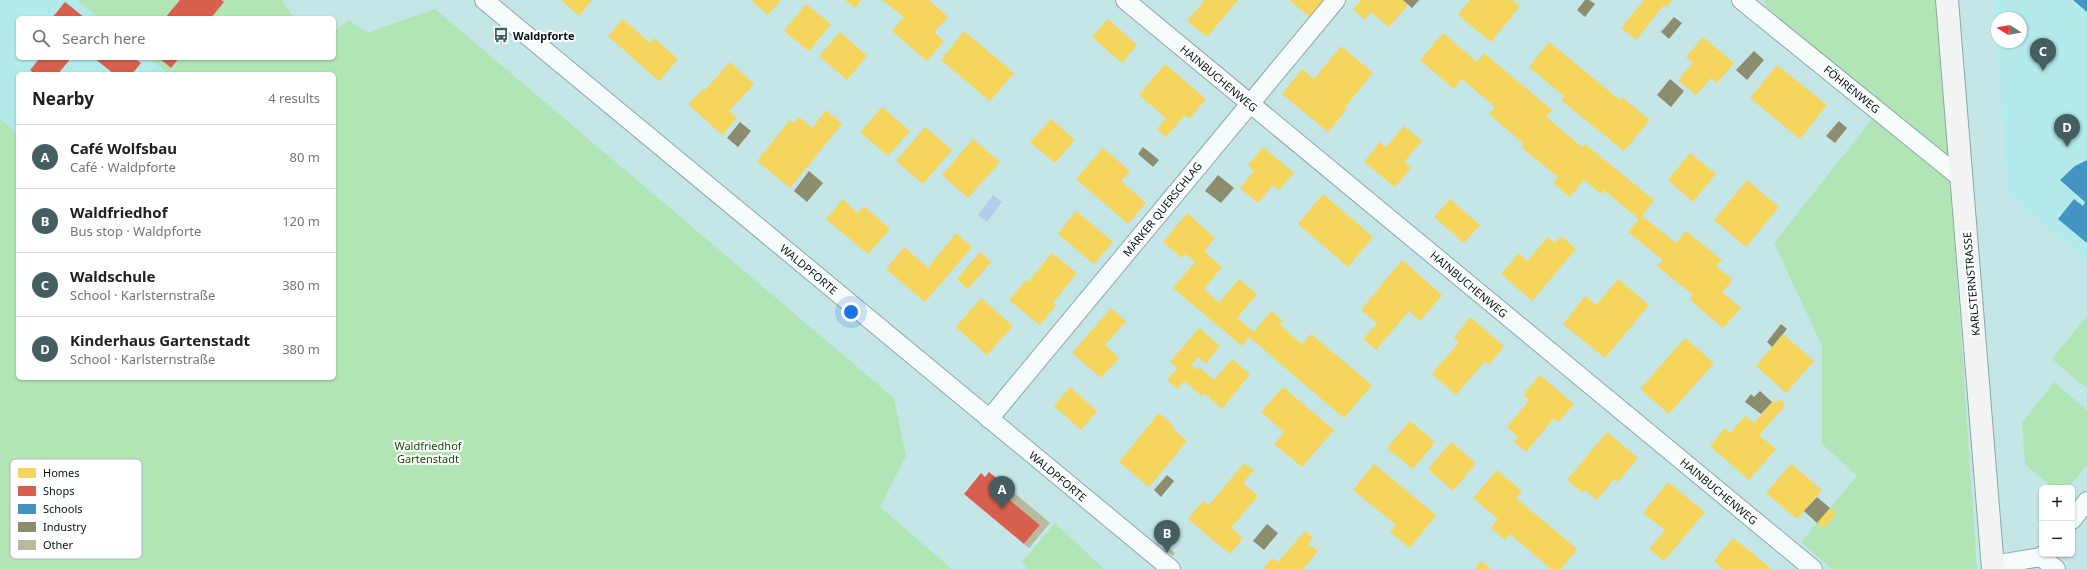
<!DOCTYPE html>
<meta charset="utf-8">
<style>
:root{--surface:#fff;--page:#f2f2f2;--text:#202124;--muted:#757577;--line:#e0e0e0;--accent:#455e5f}
body{margin:0;font-family:"Noto Sans",sans-serif;background:var(--page);color:var(--text)}
.controls{position:absolute;right:12px;bottom:12px;display:grid;overflow:hidden;border-radius:6px;box-shadow:0 1px 3px #0004}
.controls button{width:36px;height:36px;display:grid;place-items:center;padding:0;border:0;border-bottom:1px solid var(--line);background:var(--surface);color:var(--text);font:20px sans-serif}
.compass{position:absolute;left:1991px;top:12px;width:36px;height:36px;border-radius:50%;background:var(--surface);box-shadow:0 1px 3px #0004;rotate:281deg}
.you{position:absolute;left:851px;top:312px;width:14px;height:14px;margin:-10px;border:3px solid #fff;border-radius:50%;background:#1a73e8;box-shadow:0 0 0 6px #1a73e833}
.badge{display:grid;place-items:center;width:26px;height:26px;border-radius:50%;background:var(--accent);color:#fff;font-size:13px;font-weight:700}
.pin{position:absolute;translate:-50% -33px;filter:drop-shadow(0 1px 2px #0008)}
.pin::after{content:'';position:absolute;top:21px;width:14px;height:12px;background:inherit;clip-path:polygon(0 0,100% 0,50% 100%)}
.list{margin:0;padding:0;list-style:none}
h2{display:flex;justify-content:space-between;align-items:center;height:52px;margin:0;padding:0 16px;font-size:17px}
h2 small{font-size:13px;font-weight:400;color:var(--muted)}
.list li{display:grid;grid-template-columns:26px 1fr auto;gap:12px;align-items:center;box-sizing:border-box;height:64px;padding:0 16px;border-top:1px solid var(--line)}
.list b{display:block;font-size:15px;white-space:nowrap}
.list p{margin:0;font-size:13px;white-space:nowrap;color:var(--muted)}
.list em{font-size:13px;font-style:normal;color:var(--muted)}
.icon{flex:none;width:22px;height:22px;fill:none;stroke:currentColor;stroke-width:2;stroke-linecap:round;stroke-linejoin:round}
.map{position:relative;flex:none;width:2087px;height:569px;overflow:hidden}
.search{position:absolute;background:var(--surface);box-shadow:0 1px 3px #0004;left:16px;top:16px;width:320px;height:44px;display:flex;align-items:center;gap:10px;box-sizing:border-box;padding:0 14px;border-radius:6px;color:var(--muted);font-size:15px}
.panel{position:absolute;background:var(--surface);box-shadow:0 1px 3px #0004;left:16px;top:72px;width:320px;height:308px;border-radius:6px}
.map>svg:first-child{display:block}
</style>
<div class="map">
<svg width="2087" height="569" viewBox="0 0 2087 569">
<rect width="100%" height="100%" fill="#c5e6e7"/>
<g fill="#b3eaec" fill-rule="evenodd">
<path d="M0,0h77l22,18h-81v40h131l20,16h-151v60l-18,-15z"/>
<path d="M1994,0h93v261l-79,-66zM1997,18h24v24h-24z"/>
</g>
<g fill="#b1e5b6">
<path d="M77,0h205l12,18h-195z"/>
<path d="M1765,0h173l39,569h-145l-31,-27 56,-66 -35,-32v-98l-48,-103 109,-138 -118,-99z"/>
<path d="M435,9l459,389 12,58 -26,51 72,62h-952v-450l18,15v244h316v-304h-165l-20,-16h185v-27l15,-11 18,13z"/>
<path d="M2087,316v73l-35,-30z"/>
<path d="M2054,382l33,28v55l-19,23h-15l-28,-24 -3,-41z"/>
<path d="M1055,523l49,46h-75l-7,-7z"/>
</g>
<path fill="#b2ceea" d="M993,195l9,7 -15,20 -9,-7z"/>
<g fill="#f6d55c">
<path d="M561,0h31l-13,16z"/>
<path d="M751,0h30l-13,15z"/>
<path d="M845,0h16l-6,8z"/>
<path d="M882,0h47l19,17 -14,15 10,9 -17,20 -35,-30 12,-14z"/>
<path d="M1205,0h33l-31,37 -20,-16z"/>
<path d="M1289,0h36l-15,17z"/>
<path d="M1361,0h42l5,5 -19,22 -18,-15 -6,8 -12,-11z"/>
<path d="M1470,0h42l8,6 -29,36 -33,-27z"/>
<path d="M1644,0h28l-5,7 -3,-2 -28,35 -15,-12z"/>
<path d="M806,4l25,20 -22,27 -25,-20z"/>
<path d="M623,19l27,24 4,-5 24,21 -19,22 -51,-45z"/>
<path d="M1108,19l29,26 -15,18 -30,-26z"/>
<path d="M964,31l50,42 -24,28 -49,-41z"/>
<path d="M840,32l27,24 -20,24 -28,-24z"/>
<path d="M1443,33l34,29 7,-9 68,57 -6,7 36,30 3,-3 69,56 -12,16 34,27 10,-12 36,29 -6,6 17,14 -11,12 19,16 -18,20 -34,-29 4,-4 -36,-29 6,-6 -35,-28 11,-13 -35,-29 -3,4 -17,-14 -14,17 -17,-14 5,-6 -37,-30 3,-3 -35,-30 6,-7 -33,-28 -8,10 -34,-29z"/>
<path d="M1703,37l31,26 -17,20 -6,-5 -15,17 -18,-15 15,-17 -7,-6z"/>
<path d="M1549,42l71,58 2,-3 28,23 -26,31 -63,-51 3,-4 -35,-29z"/>
<path d="M1341,46l32,27 -28,34 2,2 -19,23 -46,-38 20,-25 12,10z"/>
<path d="M730,62l24,22 -25,27 8,7 -15,17 -34,-31 15,-15 2,1z"/>
<path d="M1165,64l41,35 -17,20 -4,-4 -19,22 -9,-8 9,-11 -27,-23z"/>
<path d="M1777,65l50,40 -27,34 -50,-41z"/>
<path d="M882,107l28,24 -22,25 -28,-24z"/>
<path d="M826,110l16,14 -52,64 -33,-27 33,-41 4,3 5,-6 13,11z"/>
<path d="M1051,119l24,21 -20,23 -25,-21z"/>
<path d="M1404,126l18,15 -18,21 7,6 -16,19 -31,-25 16,-20 6,5z"/>
<path d="M925,127l27,23 -29,34 -27,-23z"/>
<path d="M973,139l27,23 -32,36 -26,-23z"/>
<path d="M1263,147l31,26 -15,17 -6,-5 -15,18 -18,-15 14,-17 -6,-6z"/>
<path d="M1103,148l27,23 -9,10 25,22 -18,21 -52,-45z"/>
<path d="M1690,153l26,21 -23,28 -25,-22z"/>
<path d="M1747,180l32,27 -33,40 -32,-27z"/>
<path d="M1323,194l50,43 -25,30 -50,-43z"/>
<path d="M843,199l15,14 6,-7 26,23 -22,25 -42,-35z"/>
<path d="M1450,199l30,26 -16,18 -30,-26z"/>
<path d="M1076,211l37,31 -19,22 -36,-30z"/>
<path d="M1187,213l28,25 -11,13 18,16 -18,22 15,14 20,-24 18,15 -20,24 17,14 17,-21 12,10 -3,4 22,19 9,-10 61,51 -28,33 -95,-81 -7,9 -69,-58 22,-26 -10,-8 -3,4 -19,-16z"/>
<path d="M956,233l16,14 -47,55 -39,-33 18,-22 24,21z"/>
<path d="M1561,236l15,13 -44,52 -31,-27 18,-21 8,8 21,-24 7,6z"/>
<path d="M980,252l11,10 -23,27 -11,-10z"/>
<path d="M1052,253l25,20 -24,30 3,2 -16,20 -31,-25 17,-20 2,2z"/>
<path d="M1402,260l40,35 -22,26 -11,-10 -33,39 -13,-11 14,-16 -16,-13z"/>
<path d="M1618,279l31,26 -44,53 -42,-34 22,-28 11,9z"/>
<path d="M981,298l32,28 -26,29 -31,-28z"/>
<path d="M1111,308l15,13 -21,24 14,13 -18,20 -29,-25z"/>
<path d="M1470,317l34,29 -15,19 -4,-4 -29,34 -24,-21 27,-32 -5,-4z"/>
<path d="M1199,328l21,18 -14,18 -8,-7 -7,8 6,5 2,-3 15,13 18,-21 18,15 -28,35 -18,-16 -2,3 -18,-15 -7,8 -10,-9 10,-12 -7,-6z"/>
<path d="M1783,334l31,27 -28,32 -30,-27z"/>
<path d="M1685,338l29,25 -45,51 -29,-25z"/>
<path d="M1540,375l34,29 -16,18 -4,-4 -28,34 -12,-10 4,-5 -11,-10 22,-27 -6,-5z"/>
<path d="M1070,387l27,24 -16,19 -27,-24z"/>
<path d="M1283,387l51,43 -32,37 -28,-23 10,-12 -23,-20z"/>
<path d="M1783,400l1,7 -25,28 17,14 -27,31 -39,-34 15,-18 5,5 15,-17 9,7 18,-21z"/>
<path d="M1159,413l15,13 -2,2 15,13 -38,46 -30,-25z"/>
<path d="M1410,421l25,21 -22,27 -26,-21z"/>
<path d="M1607,432l31,26 -20,24 -4,-3 -17,21 -12,-10 -2,3 -16,-13z"/>
<path d="M1451,442l25,21 -23,28 -25,-22z"/>
<path d="M1244,463l10,7 -11,13 15,13 -27,32 12,10 -13,16 -42,-35 15,-18 6,4z"/>
<path d="M1374,464l62,51 -26,33 -20,-16 6,-7 -43,-35z"/>
<path d="M1791,464l31,26 -25,29 -31,-26z"/>
<path d="M1497,470l25,21 -6,7 61,51 -16,20h-10l-41,-35 -5,6 -14,-12 7,-9 -25,-21z"/>
<path d="M1668,482l37,30 -41,49 -15,-12 16,-19 -22,-17z"/>
<path d="M1830,508l6,6 -12,14 -7,-5z"/>
<path d="M1305,531l8,7 -5,6 10,7 -15,18h-40l9,-11 6,4z"/>
<path d="M1733,538l23,18 15,13h-48l-9,-8z"/>
<path d="M1481,561l10,8h-16z"/>
</g>
<g fill="#d6604d">
<path d="M180,0h41l3,2 -13,16h-46z"/>
<path d="M65,2l20,16h-33z"/>
<path d="M40,58h31l-13,16h-23l-5,-4z"/>
<path d="M94,58h40l7,5 -9,11h-18z"/>
<path d="M159,58h20l-8,10z"/>
<path d="M989,472l15,12 -6,6 42,35 -16,19 -60,-50 17,-21 4,4z"/>
</g>
<g fill="#4393c3">
<path d="M2073,0h14v12z"/>
<path d="M2087,160v83l-29,-24 16,-20 9,7 2,-4 -25,-22 15,-14z"/>
</g>
<g fill="#8c8c6e">
<path d="M1403,0h16l-7,8z"/>
<path d="M1585,0h4l6,4 -10,13 -8,-7z"/>
<path d="M1674,17l8,6 -13,16 -8,-7z"/>
<path d="M1754,51l10,9 -17,20 -11,-10z"/>
<path d="M1670,79l14,12 -13,16 -14,-12z"/>
<path d="M1839,121l8,7 -12,15 -9,-7z"/>
<path d="M740,122l11,9 -13,16 -11,-9z"/>
<path d="M1143,147l16,13 -6,7 -15,-13z"/>
<path d="M809,171l14,12 -16,19 -13,-11z"/>
<path d="M1218,175l16,13 -13,15 -16,-12z"/>
<path d="M1781,324l6,5 -15,18 -5,-5z"/>
<path d="M1760,391l12,11 -11,12 -16,-12 6,-8 3,3z"/>
<path d="M1167,475l7,6 -13,16 -7,-7z"/>
<path d="M1817,497l13,11 -13,15 -13,-12z"/>
<path d="M1267,524l11,9 -14,17 -11,-9z"/>
</g>
<g fill="#b8ba9f">
<path d="M494,33l10,7 -2,4 -10,-8z"/>
<path d="M1004,484l46,39 -21,25 -5,-4 16,-19 -42,-35z"/>
<path d="M1165,545l10,8 -2,3 -10,-8z"/>
</g>
<g fill="none" stroke-linecap="round" stroke-linejoin="round">
<g stroke="#8da7a8" stroke-width="20">
<g id="street">
<path d="M484,0l687,569"/>
<path d="M1125,0l688,569"/>
<path d="M1741,0l221,179"/>
<path d="M989,419l347,-419"/>
<path d="M2072,520l15,-19"/>
<path d="M2041,557l15,12"/>
<path d="M1993,565l48,-8 3,-3"/>
</g>
</g>
<g stroke="#8da7a8" stroke-width="24">
<path id="secondary" d="M1947,0l46,569"/>
</g>
<use href="#street" stroke="#f6fbfb" stroke-width="18"/>
<use href="#secondary" stroke="#f2f4f4" stroke-width="22"/>
</g>
<defs>
<g id="bus-bare" transform="scale(1.2)"><path d="M-5-6H5V4H4V6H2V4H-2V6H-4V4H-5ZM-3.5-4V0h7V-4ZM-3.5 1.2v1.5H-2V1.2ZM2 1.2v1.5H3.5V1.2Z" fill="#455e5f" stroke="#fff" stroke-width="2.5" paint-order="stroke"/></g>
</defs>
<g fill-rule="evenodd">
<use href="#bus-bare" x="501" y="35"/>
</g>
<g text-anchor="middle" dominant-baseline="central" stroke-width="4" stroke-linejoin="round" paint-order="stroke">
<g font-size="11" font-weight="bold" fill="#001516" stroke="#fff" text-anchor="start">
<text x="513" y="35">Waldpforte</text>
</g>
<g font-size="11" fill="#001516" stroke="#fff">
<text transform="translate(1219 78) rotate(40)">HAINBUCHENWEG</text>
<text transform="translate(1852 89) rotate(39)">FÖHRENWEG</text>
<text transform="translate(1162 209) rotate(-51)">MÄRKER QUERSCHLAG</text>
<text transform="translate(809 269) rotate(40)">WALDPFORTE</text>
<text transform="translate(1469 284) rotate(40)">HAINBUCHENWEG</text>
<text transform="translate(1971 284) rotate(-95)">KARLSTERNSTRASSE</text>
<text transform="translate(1058 476) rotate(40)">WALDPFORTE</text>
<text transform="translate(1719 491) rotate(40)">HAINBUCHENWEG</text>
</g>
<g font-size="11" fill="#154a00" stroke="#fff">
<text x="428" y="445">Waldfriedhof<tspan x="428" dy="13">Gartenstadt</tspan></text>
</g>
</g>
<rect x="10" y="459" width="132" height="100" rx="6" fill="#fff" stroke="#b2b9b9" stroke-width="1"/>
<rect x="18" y="468" width="18" height="10" fill="#f6d55c"/>
<rect x="18" y="486" width="18" height="10" fill="#d6604d"/>
<rect x="18" y="504" width="18" height="10" fill="#4393c3"/>
<rect x="18" y="522" width="18" height="10" fill="#8c8c6e"/>
<rect x="18" y="540" width="18" height="10" fill="#b8ba9f"/>
<g font-size="11" fill="#001516">
<text x="43" y="477">Homes</text>
<text x="43" y="495">Shops</text>
<text x="43" y="513">Schools</text>
<text x="43" y="531">Industry</text>
<text x="43" y="549">Other</text>
</g>
</svg>
<div class="controls">
<button>+</button>
<button>−</button>
</div>
<svg class="compass" viewBox="-18 -18 36 36"><path d="M0-13l5 13h-10z" fill="#e53935"/><path d="M0 13l5-13h-10z" fill="#757577"/></svg>
<div class="you"></div>
<div class="pin badge" style="left:1002px;top:509px">A</div>
<div class="pin badge" style="left:1167px;top:553px">B</div>
<div class="pin badge" style="left:2043px;top:71px">C</div>
<div class="pin badge" style="left:2067px;top:147px">D</div>
<div class="search"><svg class="icon" aria-label="search" viewBox="0 0 24 24"><circle cx="10" cy="10" r="6"/><path d="M15 15l6 6"/></svg>Search here</div>
<section class="panel">
<h2>Nearby<small>4 results</small></h2>
<ul class="list">
<li><span class="badge">A</span><div><b>Café Wolfsbau</b><p>Café · Waldpforte</p></div><em>80 m</em></li>
<li><span class="badge">B</span><div><b>Waldfriedhof</b><p>Bus stop · Waldpforte</p></div><em>120 m</em></li>
<li><span class="badge">C</span><div><b>Waldschule</b><p>School · Karlsternstraße</p></div><em>380 m</em></li>
<li><span class="badge">D</span><div><b>Kinderhaus Gartenstadt</b><p>School · Karlsternstraße</p></div><em>380 m</em></li>
</ul>
</section>
</div>
